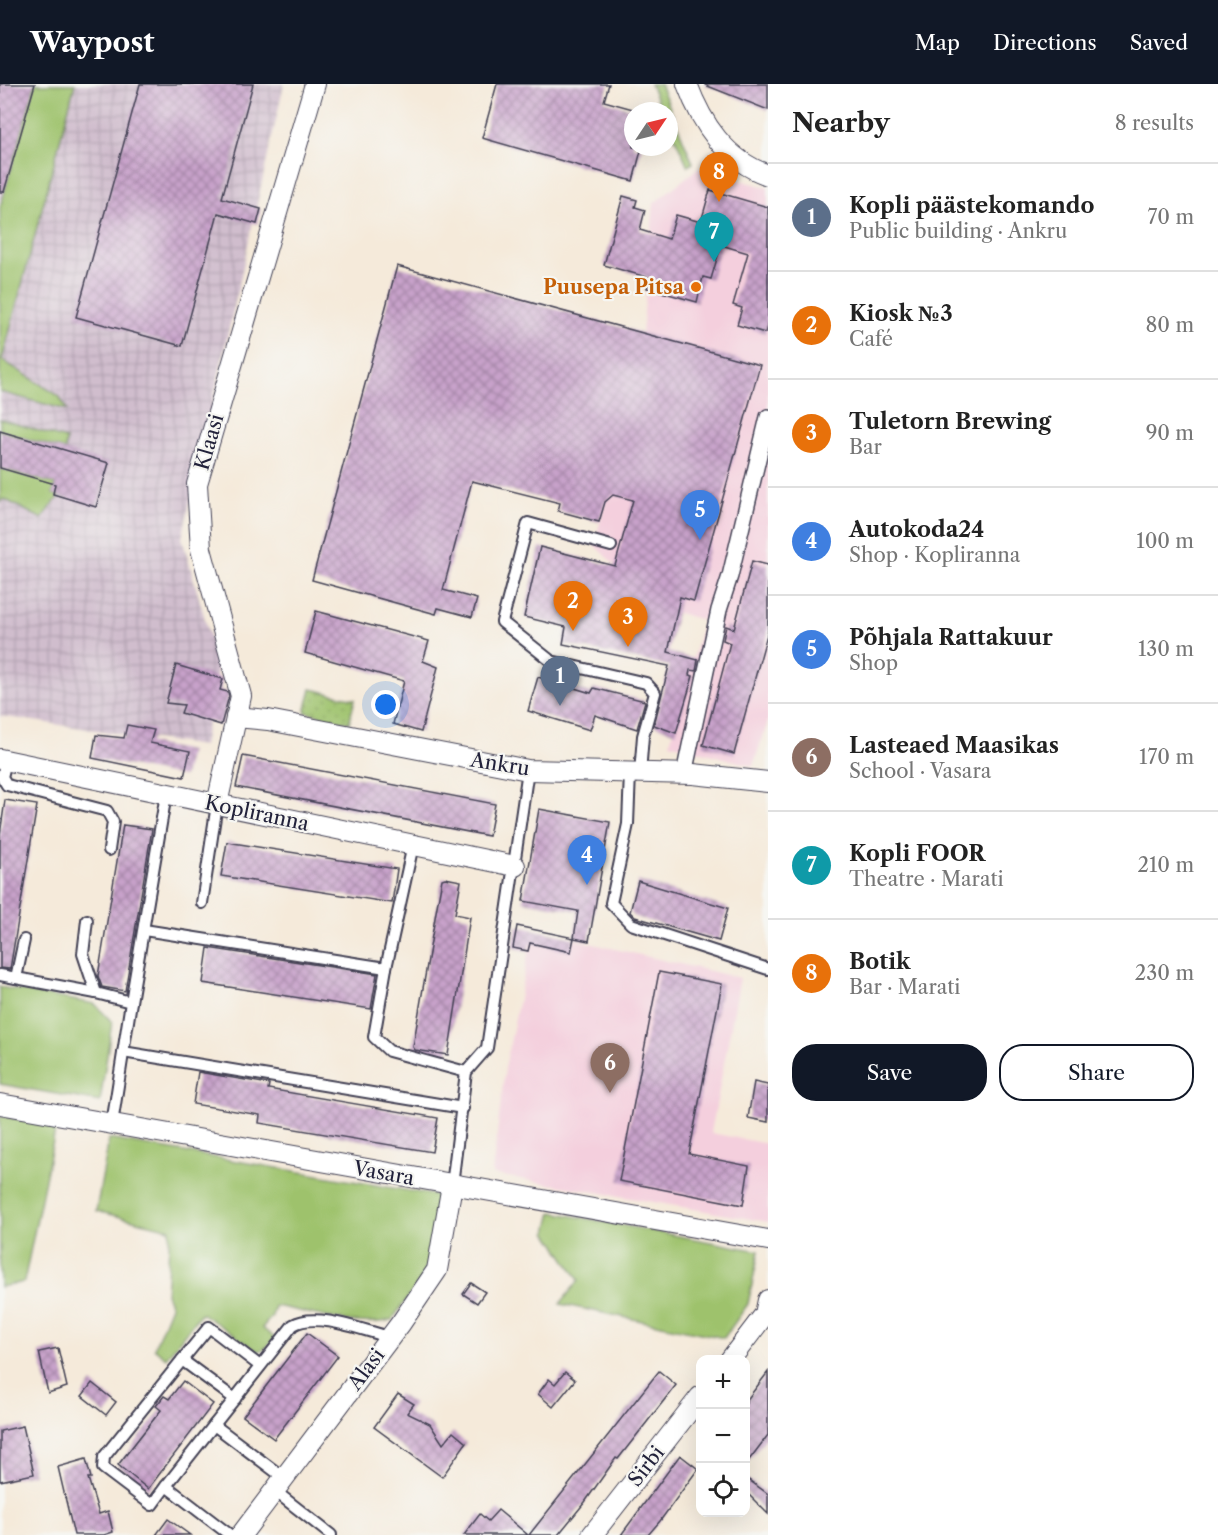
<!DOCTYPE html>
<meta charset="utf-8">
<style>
:root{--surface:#fff;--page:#f2f2f2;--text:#222;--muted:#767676;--line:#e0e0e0;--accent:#111827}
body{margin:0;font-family:"Libre Caslon Text",serif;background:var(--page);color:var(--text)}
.controls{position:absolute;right:18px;bottom:18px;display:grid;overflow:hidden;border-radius:12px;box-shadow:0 6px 24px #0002}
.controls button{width:54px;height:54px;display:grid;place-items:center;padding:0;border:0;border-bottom:2px solid var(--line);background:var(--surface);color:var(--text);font:30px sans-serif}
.compass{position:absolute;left:624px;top:18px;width:54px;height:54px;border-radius:50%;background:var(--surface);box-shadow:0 6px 24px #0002;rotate:55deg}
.you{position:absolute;left:386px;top:621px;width:21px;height:21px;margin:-15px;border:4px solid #fff;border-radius:50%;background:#1a73e8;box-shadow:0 0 0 9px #1a73e833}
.badge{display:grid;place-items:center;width:39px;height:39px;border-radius:50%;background:var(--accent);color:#fff;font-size:20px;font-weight:700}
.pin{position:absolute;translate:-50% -50px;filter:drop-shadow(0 2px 3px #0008)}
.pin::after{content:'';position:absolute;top:32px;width:21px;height:18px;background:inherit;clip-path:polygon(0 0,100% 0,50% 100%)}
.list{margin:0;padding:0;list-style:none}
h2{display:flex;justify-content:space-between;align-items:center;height:78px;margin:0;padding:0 24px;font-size:26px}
h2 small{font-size:20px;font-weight:400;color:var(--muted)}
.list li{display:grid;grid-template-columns:39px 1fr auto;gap:18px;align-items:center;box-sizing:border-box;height:108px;padding:0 24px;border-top:2px solid var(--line)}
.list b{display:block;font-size:22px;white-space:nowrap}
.list p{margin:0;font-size:20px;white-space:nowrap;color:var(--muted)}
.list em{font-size:20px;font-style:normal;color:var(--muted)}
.actions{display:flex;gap:12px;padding:18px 24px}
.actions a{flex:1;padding:14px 0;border:2px solid var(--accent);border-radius:24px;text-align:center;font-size:21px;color:var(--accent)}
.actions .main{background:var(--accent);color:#fff}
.icon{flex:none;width:33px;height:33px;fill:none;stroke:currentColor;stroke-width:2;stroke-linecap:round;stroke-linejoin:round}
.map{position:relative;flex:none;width:768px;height:1451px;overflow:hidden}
header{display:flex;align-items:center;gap:36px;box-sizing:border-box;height:84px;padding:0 30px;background:var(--accent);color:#fff}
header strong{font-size:28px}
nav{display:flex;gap:33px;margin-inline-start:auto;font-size:21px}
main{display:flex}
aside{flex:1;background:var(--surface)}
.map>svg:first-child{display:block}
</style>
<header>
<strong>Waypost</strong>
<nav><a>Map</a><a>Directions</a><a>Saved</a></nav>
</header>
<main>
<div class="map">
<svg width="768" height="1451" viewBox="0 0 768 1451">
<defs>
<pattern id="industrial-grid" width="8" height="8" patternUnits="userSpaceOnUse" patternTransform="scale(1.5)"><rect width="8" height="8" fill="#d0bdcd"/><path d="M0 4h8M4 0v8" fill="none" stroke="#b2a2b1"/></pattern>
<pattern id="park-dots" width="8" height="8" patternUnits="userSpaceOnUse" patternTransform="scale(1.5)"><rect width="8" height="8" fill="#9ec26c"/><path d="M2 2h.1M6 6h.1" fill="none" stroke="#88a65e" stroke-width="1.8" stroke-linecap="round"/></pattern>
<pattern id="building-cross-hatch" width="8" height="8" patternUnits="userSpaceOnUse" patternTransform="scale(1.5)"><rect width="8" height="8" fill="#c8a2ca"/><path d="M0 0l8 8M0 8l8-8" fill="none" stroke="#a284a5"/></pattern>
</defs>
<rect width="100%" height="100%" fill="#f6f6f2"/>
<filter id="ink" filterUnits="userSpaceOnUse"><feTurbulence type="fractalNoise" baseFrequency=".0167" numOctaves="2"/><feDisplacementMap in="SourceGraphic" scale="12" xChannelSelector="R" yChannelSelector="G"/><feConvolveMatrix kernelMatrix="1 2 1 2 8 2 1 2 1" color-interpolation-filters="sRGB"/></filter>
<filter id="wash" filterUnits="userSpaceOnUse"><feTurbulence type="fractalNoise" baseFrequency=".008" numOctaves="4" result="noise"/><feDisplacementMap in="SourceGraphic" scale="24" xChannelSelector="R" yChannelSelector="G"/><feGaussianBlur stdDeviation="1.35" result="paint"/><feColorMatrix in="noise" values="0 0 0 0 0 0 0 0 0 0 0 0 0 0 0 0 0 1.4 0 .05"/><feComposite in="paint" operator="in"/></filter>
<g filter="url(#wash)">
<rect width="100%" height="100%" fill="#f5eada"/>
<g fill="#f4cfdd">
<path d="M698,84l70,20v533l-15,45 -83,-23 33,-123 -95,-27 7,-28 -21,-20 56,-208 -8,-3 12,-131z"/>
<path d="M533,846l207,48 -29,155 57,11v78l-276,-48 13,-106z"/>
</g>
<path fill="url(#industrial-grid)" d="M0,0h284l-102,454 36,127 -15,81 -203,-30z"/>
<g fill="#9ec26c" stroke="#607254" stroke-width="1.5">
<path d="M35,0h40l-73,276 57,36 8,14 -67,-18v-185z"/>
<path d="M650,0h10l33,79 -5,3 -19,-41v-14h-7z"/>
<path d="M0,335l66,20 -1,11 -65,-19z"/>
<path d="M0,384l55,16 -2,10 6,2 -17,23 -38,-20 -4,3z"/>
<path d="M0,903l95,17 17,18 -12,80 -100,-18z"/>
<path d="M0,1032l56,10 -32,156 -24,5z"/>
<path d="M109,1055l331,57 -10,64 -9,19 -29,41c-36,9 -81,-8 -117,-14l-3,10 -10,12 13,10 -10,11 -7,2 -57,-38 -35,45 -12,-10 17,-42 -5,-12 4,-65 -74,-18z"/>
<path d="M552,1128l207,39 -11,53 -24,34 -164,-34 19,-24 -32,-48z"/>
</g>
<path fill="url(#park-dots)" stroke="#607254" stroke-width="1.5" d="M311,605l44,10 -6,24 -44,-11z"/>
<g id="blocks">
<g fill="url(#building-cross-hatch)">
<path d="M0,0h35l-31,108h-4z"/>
<path d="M140,0h113l-31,114 39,11 -4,15 -39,-11 -36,133 -106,-29z"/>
<path d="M497,0h112l-5,17 29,8v38h9l-9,34 -151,-43z"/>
<path d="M705,0h63v26l-63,-25z"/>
<path d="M710,106l58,17v115l-3,11 -28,-8 5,-17 -9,-3 15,-52 -27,-8 -10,34 -8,-2 -6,25 -50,-14 3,-10 -46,-13 19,-69 14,4 -2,7 10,3 -5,20 29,9 7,-24 25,7z"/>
<path d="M397,182l363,99 -66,236 -14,-4 -12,55 30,8 -2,11 -6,-1 -1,5 4,1 -17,57 -22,-8 15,-59 -106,-22 3,-17 -42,-10 16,-70 75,19 18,-66 -20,-5 -8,7 -6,20 -41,-11 2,-8 -88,-22 -29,109 34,9 -5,18 -34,-9 -2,6 -124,-34z"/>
<path d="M0,347l109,32 -13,44 -43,-13 2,-10 -55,-16z"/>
<path d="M752,477l16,4v66l-34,123 -31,-9 27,-102 -7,-3 3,-14 8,3z"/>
<path d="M316,527l113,30 -6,20 15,6 -17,65 -28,-8 11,-43 -99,-28z"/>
<path d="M176,581l47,14 -3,11 8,2 1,4 -8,29 -40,-12 3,-8 -18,-2z"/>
<path d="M538,593l53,16 3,-5 51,13 -8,28 -42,-14 -5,15 -62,-19z"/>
<path d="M127,641l27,5 -4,13 40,8 -6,26 -92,-19 4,-23 28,3z"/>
<path d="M243,672l252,48 -6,32 -253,-49z"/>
<path d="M5,716l32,5 -27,164 -10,-1v-133z"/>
<path d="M539,725l71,13 -21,119 -15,-3 4,-27 -55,-10z"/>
<path d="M123,741l29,4 -27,162 -23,-4 -4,-11z"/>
<path d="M227,758l170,27 -5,34 -171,-27z"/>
<path d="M445,794l16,3 -6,33 15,3 -22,138 -33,-5 -2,-3 23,-135 6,-33z"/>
<path d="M638,797l90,27 -9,33 -84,-24 -5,-5z"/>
<path d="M517,842l57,12 -3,14 -41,-9 -2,8 -15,-3z"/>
<path d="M208,864l169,26 -6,35 -168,-26z"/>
<path d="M659,888l63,12 -33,170 60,12 -6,39 -124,-24z"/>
<path d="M198,988l71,12 -1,5 170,29 -6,34 -173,-29 1,-8 -67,-11z"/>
<path d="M754,998l14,3v37l-20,-4z"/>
<path d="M471,1199l14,9 -8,11 -14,-9z"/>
<path d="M307,1249l31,23 -64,83 -31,-23z"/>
<path d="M58,1264l9,39 -19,6 -9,-41z"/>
<path d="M659,1287l17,14 -58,74 -2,-1 -31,44 -27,33h-29z"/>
<path d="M565,1288l10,8 -22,27 -15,-13 11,-15 6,5z"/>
<path d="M768,1288v63l-22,29v-63z"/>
<path d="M183,1297l30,23 -65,85 -30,-24 43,-55 -5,-4 8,-10 5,3z"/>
<path d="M92,1299l24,19 -10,13 -24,-19z"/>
<path d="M398,1310l16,10 -7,9 23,11 13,20 10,-12 13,11 -24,34 -68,-50z"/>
<path d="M23,1342l11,48 -34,7v-50z"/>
<path d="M680,1371l18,14 -38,52 -12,14h-27z"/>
<path d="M86,1375l5,19h-3l11,36 9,-3 5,21 -9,3h-30l-16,-68z"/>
<path d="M746,1394l22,16v20l-22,-22z"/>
<path d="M498,1426l30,25h-64l16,-21 8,7z"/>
<path d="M168,1435l22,16h-34z"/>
</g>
</g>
</g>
<g filter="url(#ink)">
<use href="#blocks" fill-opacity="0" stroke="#424053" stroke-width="1.5"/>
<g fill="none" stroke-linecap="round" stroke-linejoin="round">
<g stroke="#424053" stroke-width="14">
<g id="service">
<path d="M611,462l-83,-23 -26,99 49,39 95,22 9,10 -12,43 -3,37"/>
<path d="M6,677l-4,16 5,8 100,26 6,11 -4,28"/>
<path d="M630,689l-2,51 -17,79 20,21 137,45"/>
<path d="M202,819l15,-99"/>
<path d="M87,836l-4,34 13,39"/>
<path d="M144,846l242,38 -12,69 15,14 77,21"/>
<path d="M386,884l27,-123"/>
<path d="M0,891l96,18 35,9 -19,122"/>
<path d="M16,894l8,-38"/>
<path d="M131,918l35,-208"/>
<path d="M123,968l340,56"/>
<path d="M452,1101l14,-113 21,-24 41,-278"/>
<path d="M182,1276l27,-33 51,39"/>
<path d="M214,1341l79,-100c22,-14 72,6 97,12"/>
<path d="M166,1402l-14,19 -49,-37 1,-11 78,-97 53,39"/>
<path d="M275,1407l56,44"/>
<path d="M230,1451l-64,-49 48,-61 70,53"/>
</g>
</g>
<g stroke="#424053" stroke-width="18">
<path id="pedestrian" d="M684,690l35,-164 11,-34 38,-159"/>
</g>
<g stroke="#424053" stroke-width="22">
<g id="minor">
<path d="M687,0c15,40 38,76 81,91"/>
<path d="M236,633l32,3 260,50 165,4 75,8"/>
<path d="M0,675l515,107"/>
<path d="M217,720l24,-108 -40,-147 -4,-65 118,-400"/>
<path d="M0,1020l768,136"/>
<path d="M730,1276l35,-46 3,-14"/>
<path d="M241,1451l160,-212 36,-53 15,-85"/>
<path d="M592,1451l108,-138"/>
</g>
</g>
<use href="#service" stroke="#fff" stroke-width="10"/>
<use href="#pedestrian" stroke="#fff" stroke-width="15"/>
<use href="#minor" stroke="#fff" stroke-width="20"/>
</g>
</g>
<circle fill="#e8710a" stroke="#f6f6f2" stroke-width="2" cx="696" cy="203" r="6"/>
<g text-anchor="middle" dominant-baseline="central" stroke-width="4.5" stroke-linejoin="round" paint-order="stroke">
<g font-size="20" font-weight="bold" fill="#c56008" stroke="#f6f6f2" text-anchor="end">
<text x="684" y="203">Puusepa Pitsa</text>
</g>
<g font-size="20" fill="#22223b" stroke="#f6f6f2">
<text transform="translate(209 358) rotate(-74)">Klaasi</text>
<text transform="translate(500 680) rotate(9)">Ankru</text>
<text transform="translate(257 729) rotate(12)">Kopliranna</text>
<text transform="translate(384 1089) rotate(10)">Vasara</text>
<text transform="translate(366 1285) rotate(-53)">Alasi</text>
<text transform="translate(646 1382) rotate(-52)">Sirbi</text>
</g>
</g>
</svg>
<div class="controls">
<button>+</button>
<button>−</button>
<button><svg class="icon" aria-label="locate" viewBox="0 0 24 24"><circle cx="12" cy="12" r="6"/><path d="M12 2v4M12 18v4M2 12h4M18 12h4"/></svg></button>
</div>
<svg class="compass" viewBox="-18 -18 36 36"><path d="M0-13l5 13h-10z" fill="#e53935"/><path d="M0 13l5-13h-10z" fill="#767676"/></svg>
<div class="you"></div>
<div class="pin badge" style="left:560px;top:622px;background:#5c6f8a">1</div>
<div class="pin badge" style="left:573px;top:547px;background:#e8710a">2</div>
<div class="pin badge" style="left:628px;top:563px;background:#e8710a">3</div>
<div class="pin badge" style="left:587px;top:801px;background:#3f7fe0">4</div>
<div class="pin badge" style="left:700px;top:456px;background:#3f7fe0">5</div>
<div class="pin badge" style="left:610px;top:1009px;background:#8d6e63">6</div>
<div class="pin badge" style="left:714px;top:178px;background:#0f9aa8">7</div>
<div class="pin badge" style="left:719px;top:118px;background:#e8710a">8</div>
</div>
<aside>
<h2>Nearby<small>8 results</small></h2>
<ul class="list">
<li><span class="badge" style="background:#5c6f8a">1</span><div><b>Kopli päästekomando</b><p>Public building · Ankru</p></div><em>70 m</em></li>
<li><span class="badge" style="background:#e8710a">2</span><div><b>Kiosk №3</b><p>Café</p></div><em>80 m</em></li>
<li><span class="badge" style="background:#e8710a">3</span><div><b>Tuletorn Brewing</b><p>Bar</p></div><em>90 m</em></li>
<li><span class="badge" style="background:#3f7fe0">4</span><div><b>Autokoda24</b><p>Shop · Kopliranna</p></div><em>100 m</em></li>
<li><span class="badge" style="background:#3f7fe0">5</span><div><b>Põhjala Rattakuur</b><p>Shop</p></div><em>130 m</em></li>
<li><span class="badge" style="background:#8d6e63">6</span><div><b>Lasteaed Maasikas</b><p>School · Vasara</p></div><em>170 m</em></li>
<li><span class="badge" style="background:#0f9aa8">7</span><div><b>Kopli FOOR</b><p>Theatre · Marati</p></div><em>210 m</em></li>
<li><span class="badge" style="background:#e8710a">8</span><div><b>Botik</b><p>Bar · Marati</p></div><em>230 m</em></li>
</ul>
<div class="actions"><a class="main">Save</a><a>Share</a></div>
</aside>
</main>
